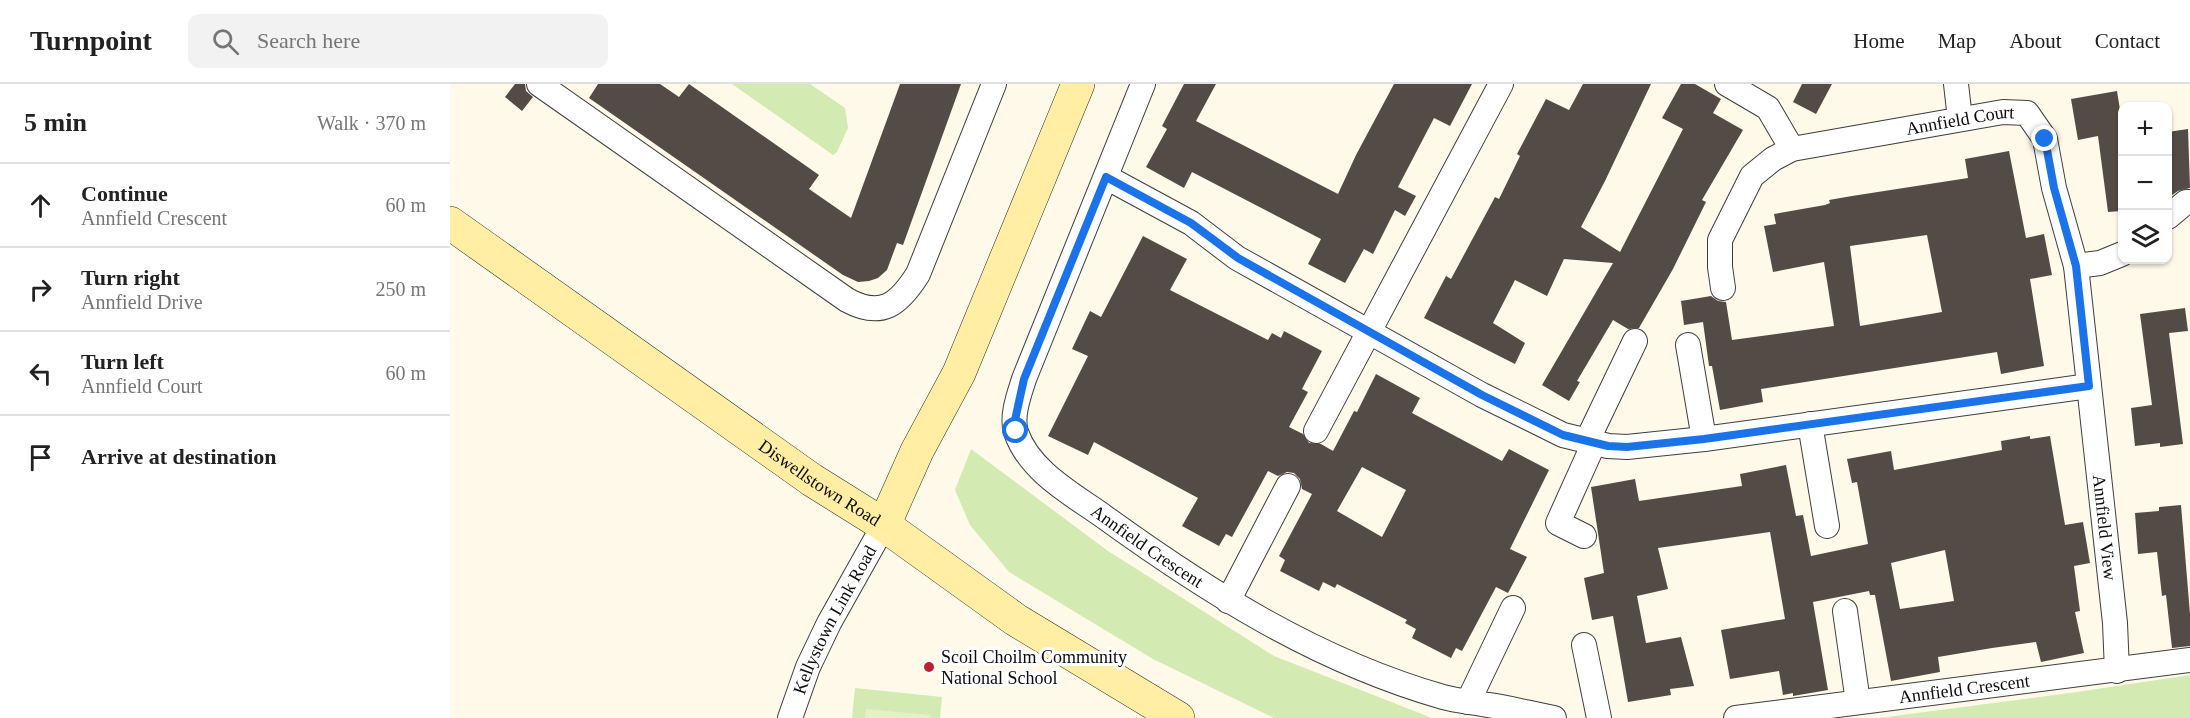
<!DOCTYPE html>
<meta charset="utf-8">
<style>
:root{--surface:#fff;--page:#f2f2f2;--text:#222;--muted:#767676;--line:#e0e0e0}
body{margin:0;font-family:Georgia,serif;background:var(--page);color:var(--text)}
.controls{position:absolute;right:18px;top:18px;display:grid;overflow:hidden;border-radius:12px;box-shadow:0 2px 4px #0004}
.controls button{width:54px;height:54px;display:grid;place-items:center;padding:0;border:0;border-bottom:2px solid var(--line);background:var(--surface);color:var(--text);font:30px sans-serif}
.stop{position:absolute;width:18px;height:18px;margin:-14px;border:4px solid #1a73e8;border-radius:50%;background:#fff}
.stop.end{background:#1a73e8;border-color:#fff;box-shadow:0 2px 6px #0008}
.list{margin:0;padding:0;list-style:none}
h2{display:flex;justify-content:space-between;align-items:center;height:78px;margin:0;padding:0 24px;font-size:26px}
h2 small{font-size:20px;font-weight:400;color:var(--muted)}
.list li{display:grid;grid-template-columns:39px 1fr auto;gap:18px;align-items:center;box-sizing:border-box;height:84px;padding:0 24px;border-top:2px solid var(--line)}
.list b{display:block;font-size:22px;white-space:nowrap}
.list p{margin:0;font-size:20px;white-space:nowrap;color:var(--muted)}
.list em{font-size:20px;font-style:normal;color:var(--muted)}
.icon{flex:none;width:33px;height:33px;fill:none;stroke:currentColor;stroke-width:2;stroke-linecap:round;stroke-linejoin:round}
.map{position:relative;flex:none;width:1740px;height:634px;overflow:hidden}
header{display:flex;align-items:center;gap:36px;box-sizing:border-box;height:84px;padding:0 30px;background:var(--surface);border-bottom:2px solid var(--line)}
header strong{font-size:28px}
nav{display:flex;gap:33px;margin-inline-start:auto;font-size:21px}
.search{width:420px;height:54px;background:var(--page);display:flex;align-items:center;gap:15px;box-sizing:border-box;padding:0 21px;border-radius:12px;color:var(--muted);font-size:22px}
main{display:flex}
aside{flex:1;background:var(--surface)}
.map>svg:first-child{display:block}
</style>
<header>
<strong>Turnpoint</strong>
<div class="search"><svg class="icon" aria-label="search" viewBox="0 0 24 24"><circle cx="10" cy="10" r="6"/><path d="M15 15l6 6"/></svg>Search here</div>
<nav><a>Home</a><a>Map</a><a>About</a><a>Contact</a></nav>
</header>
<main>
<aside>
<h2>5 min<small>Walk · 370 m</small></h2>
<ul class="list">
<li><svg class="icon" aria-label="ahead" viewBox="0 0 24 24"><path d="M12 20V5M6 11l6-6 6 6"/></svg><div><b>Continue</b><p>Annfield Crescent</p></div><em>60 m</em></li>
<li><svg class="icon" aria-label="right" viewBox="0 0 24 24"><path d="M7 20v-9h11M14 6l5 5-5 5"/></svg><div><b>Turn right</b><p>Annfield Drive</p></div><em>250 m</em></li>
<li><svg class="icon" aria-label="left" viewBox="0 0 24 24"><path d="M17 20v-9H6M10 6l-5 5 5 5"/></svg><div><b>Turn left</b><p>Annfield Court</p></div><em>60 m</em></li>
<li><svg class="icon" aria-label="arrive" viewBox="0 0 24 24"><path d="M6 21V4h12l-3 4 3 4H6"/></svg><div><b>Arrive at destination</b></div></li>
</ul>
</aside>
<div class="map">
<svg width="1740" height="634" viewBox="0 0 1740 634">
<rect width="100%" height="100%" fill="#fff9e9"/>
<g fill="#d3eab2">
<path d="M282,0h78l35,24 3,20 -11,24 -4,3z"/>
<path d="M521,365l137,102 166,105 158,62h-158l-121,-59 -144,-87 -39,-47 -15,-35z"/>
<path d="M1740,591v43h-311l198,-26z"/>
<path d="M405,604l87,9 -2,21h-88z"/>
</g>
<path fill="#e5f1c4" d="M416,625l64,6v3h-65z"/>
<g fill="#544b47" fill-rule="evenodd">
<path d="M65,0h10l1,7 7,6 -11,14 -17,-14z"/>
<path d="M148,0h62l19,13 10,-13 130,91 -10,14 42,29 49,-134h61l-58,161 -6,-2 -10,27 -9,8 -9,3 -11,1 -15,-7 -254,-177z"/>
<path d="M734,0h32l-20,37 142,73 18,-39 38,-71h78l-22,42 -16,-8 -25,48 -11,21 18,9 -11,20 -10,-6 -22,44 -9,-5 -19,34 -37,-19 13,-25 -129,-67 -8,16 -38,-21 21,-38 -5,-3z"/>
<path d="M1133,0h68l-46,97 -24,46 39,25 63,-123 -21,-11 19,-34h14l26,15 -8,14 30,17 -41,70 4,2 -33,67 -34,59 -11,1 -15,-9 -36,61 3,1 -11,19 -27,-16 71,-122 -49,-4 -17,37 -32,-16 -22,43 32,20 -10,21 -91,-46 22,-42 5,3 44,-82 4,2 21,-43 -3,-2 29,-55 23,11z"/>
<path d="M1352,0h30l-16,30 -23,-12z"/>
<path d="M1667,7l5,31v89l-14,1 -10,-76 -20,4 -7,-41z"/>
<path d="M1738,45l2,59 -12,3 -6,4 -4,-38v-25z"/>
<path d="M1559,67l17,87 18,-4 8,41 -22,4 14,87 -43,8 -4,-22 -236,37 2,13 -43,8 -8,-44h-3l-6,-44 -19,3 -3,-24 30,-5 7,5 8,1 6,38 102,-14 -10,-64 -51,10 -9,-46 12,-2 -2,-10 51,-9 5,-2 -1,-3 23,-4 116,-18 -3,-19zM1477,151l15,77 -82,14 -10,-80z"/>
<path d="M693,152l44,23 -17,31 98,50 4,-7 9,5 3,-7 38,20 -20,38 6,3 -19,35 14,7 6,9 12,1 12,7 21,-40 3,1 19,-38 44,24 -8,15 90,48 7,-12 40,21 -39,79 17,8 -19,36 -12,-6 -34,64 -6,-3 -5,10 -39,-20 4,-9 -11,-6 2,-3 -70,-36 -2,4 -12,-6 -4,9 -39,-20 5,-11 -6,-4 33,-62 -10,-5 -2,-10 -6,-6 -7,-1 -9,4 -10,-5 -36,66 -6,-3 -7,12 -37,-20 16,-28 -104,-56 -6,13 -40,-19 40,-80 -16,-7 18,-38 11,6zM912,383l44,23 -24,47 -45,-26z"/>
<path d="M1735,224l3,23 -19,2 14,111 -23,3v-4l-25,3 -4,-38 21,-3 -12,-91z"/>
<path d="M1580,352v3l20,-3 15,89 18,-3 7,41 -16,3 6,45 -5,1 9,41 -43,9 -5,-20 -44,6 -54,9 2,15 -49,9 -16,-86h-5l-1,-4 -56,11 15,88 -35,6v-3l-10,2 -4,-24 -49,8 -9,-49 64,-11 -15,-87 -112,16 10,41 -31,7 9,47 35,-6 13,49 -24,3 1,6 -43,7 -15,-86 -21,4 -8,-42 20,-5 -13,-86 44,-8 4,22 103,-15 -2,-12 46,-9 10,51 7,-1 8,41 57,-12 -11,-62 -5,1 -5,-24 44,-8 3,19 108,-20 -1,-9zM1495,466l9,51 -54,8 -9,-46z"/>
<path d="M1731,421l9,109v32l-18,2 -6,-53 -4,1 -5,-44 -19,2 -3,-41 24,-2v-4z"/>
</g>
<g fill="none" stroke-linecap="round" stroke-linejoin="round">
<g stroke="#3e3e3e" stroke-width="26">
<g id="street">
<path d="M89,0l308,216c35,19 52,4 71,-26l76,-190"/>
<path id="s1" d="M693,0l-119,295c-5,16 -13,37 -8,53 13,39 56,62 87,84 105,76 214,145 340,181 14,4 30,5 45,8 22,3 44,9 66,13"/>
<path d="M1277,0l41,24 24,41"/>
<path d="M1506,0l4,35"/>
<path d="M656,93l85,46 46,35 245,137 81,40 45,11 19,1 77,-8 385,-53"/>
<path d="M1718,133l18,-15h4"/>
<path d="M1626,182l24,-3 22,-9"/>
<path id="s2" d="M1273,204l-3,-21v-27l32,-64 21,-17 19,-10 211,-37 24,1 18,26 9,49 22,78 39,357 2,48"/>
<path d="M1238,261l16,94"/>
<path d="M1360,340l17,102"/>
<path d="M866,347l185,-347"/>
<path d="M1137,357l48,-100"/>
<path d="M1134,452l-26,-13 36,-80"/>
<path d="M778,517l60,-115"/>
<path d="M1395,527l13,91"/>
<path d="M1134,561l15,73"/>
<path d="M1018,618l45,-94"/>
<path id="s3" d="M340,634l18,-51 21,-44 55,-98"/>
<path id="s4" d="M1286,634l454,-58"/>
</g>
</g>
<g stroke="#2d2d2d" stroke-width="34">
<g id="secondary">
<path id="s5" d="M0,139l362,257 72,45 132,95 162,98"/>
<path d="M434,441l33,-74 42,-78 119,-289"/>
</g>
</g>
<use href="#street" stroke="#fff" stroke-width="24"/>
<use href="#secondary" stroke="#ffeea4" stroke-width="33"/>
</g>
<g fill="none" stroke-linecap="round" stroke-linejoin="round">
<path stroke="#1a73e8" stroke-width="8" d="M566,347l-1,-11 9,-41 82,-202 85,46 47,35 244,137 81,40 45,11 19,1 77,-8 385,-53 -13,-120 -22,-78 -9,-49"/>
</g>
<circle fill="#bf1e32" stroke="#fff" stroke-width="2" cx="479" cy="583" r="6"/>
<g text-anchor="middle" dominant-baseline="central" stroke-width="6" stroke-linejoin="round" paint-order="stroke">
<g font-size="18" fill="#0b0b0b" stroke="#fff">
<text stroke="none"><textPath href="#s2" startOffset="339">Annfield Court</textPath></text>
<text stroke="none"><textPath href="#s5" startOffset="452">Diswellstown Road</textPath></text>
<text stroke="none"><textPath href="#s2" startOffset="832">Annfield View</textPath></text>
<text stroke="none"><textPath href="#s1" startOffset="549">Annfield Crescent</textPath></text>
<text stroke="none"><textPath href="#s3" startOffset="108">Kellystown Link Road</textPath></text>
<text stroke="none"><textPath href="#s4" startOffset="230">Annfield Crescent</textPath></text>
</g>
<g font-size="18" fill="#0b0b0b" stroke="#fff" text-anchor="start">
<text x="491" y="573">Scoil Choilm Community<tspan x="491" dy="21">National School</tspan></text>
</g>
</g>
</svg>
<div class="controls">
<button>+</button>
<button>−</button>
<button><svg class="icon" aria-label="layers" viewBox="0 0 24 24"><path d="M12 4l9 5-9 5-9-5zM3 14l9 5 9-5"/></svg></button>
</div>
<div class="stop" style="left:566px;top:347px"></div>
<div class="stop end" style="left:1595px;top:55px"></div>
</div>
</main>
